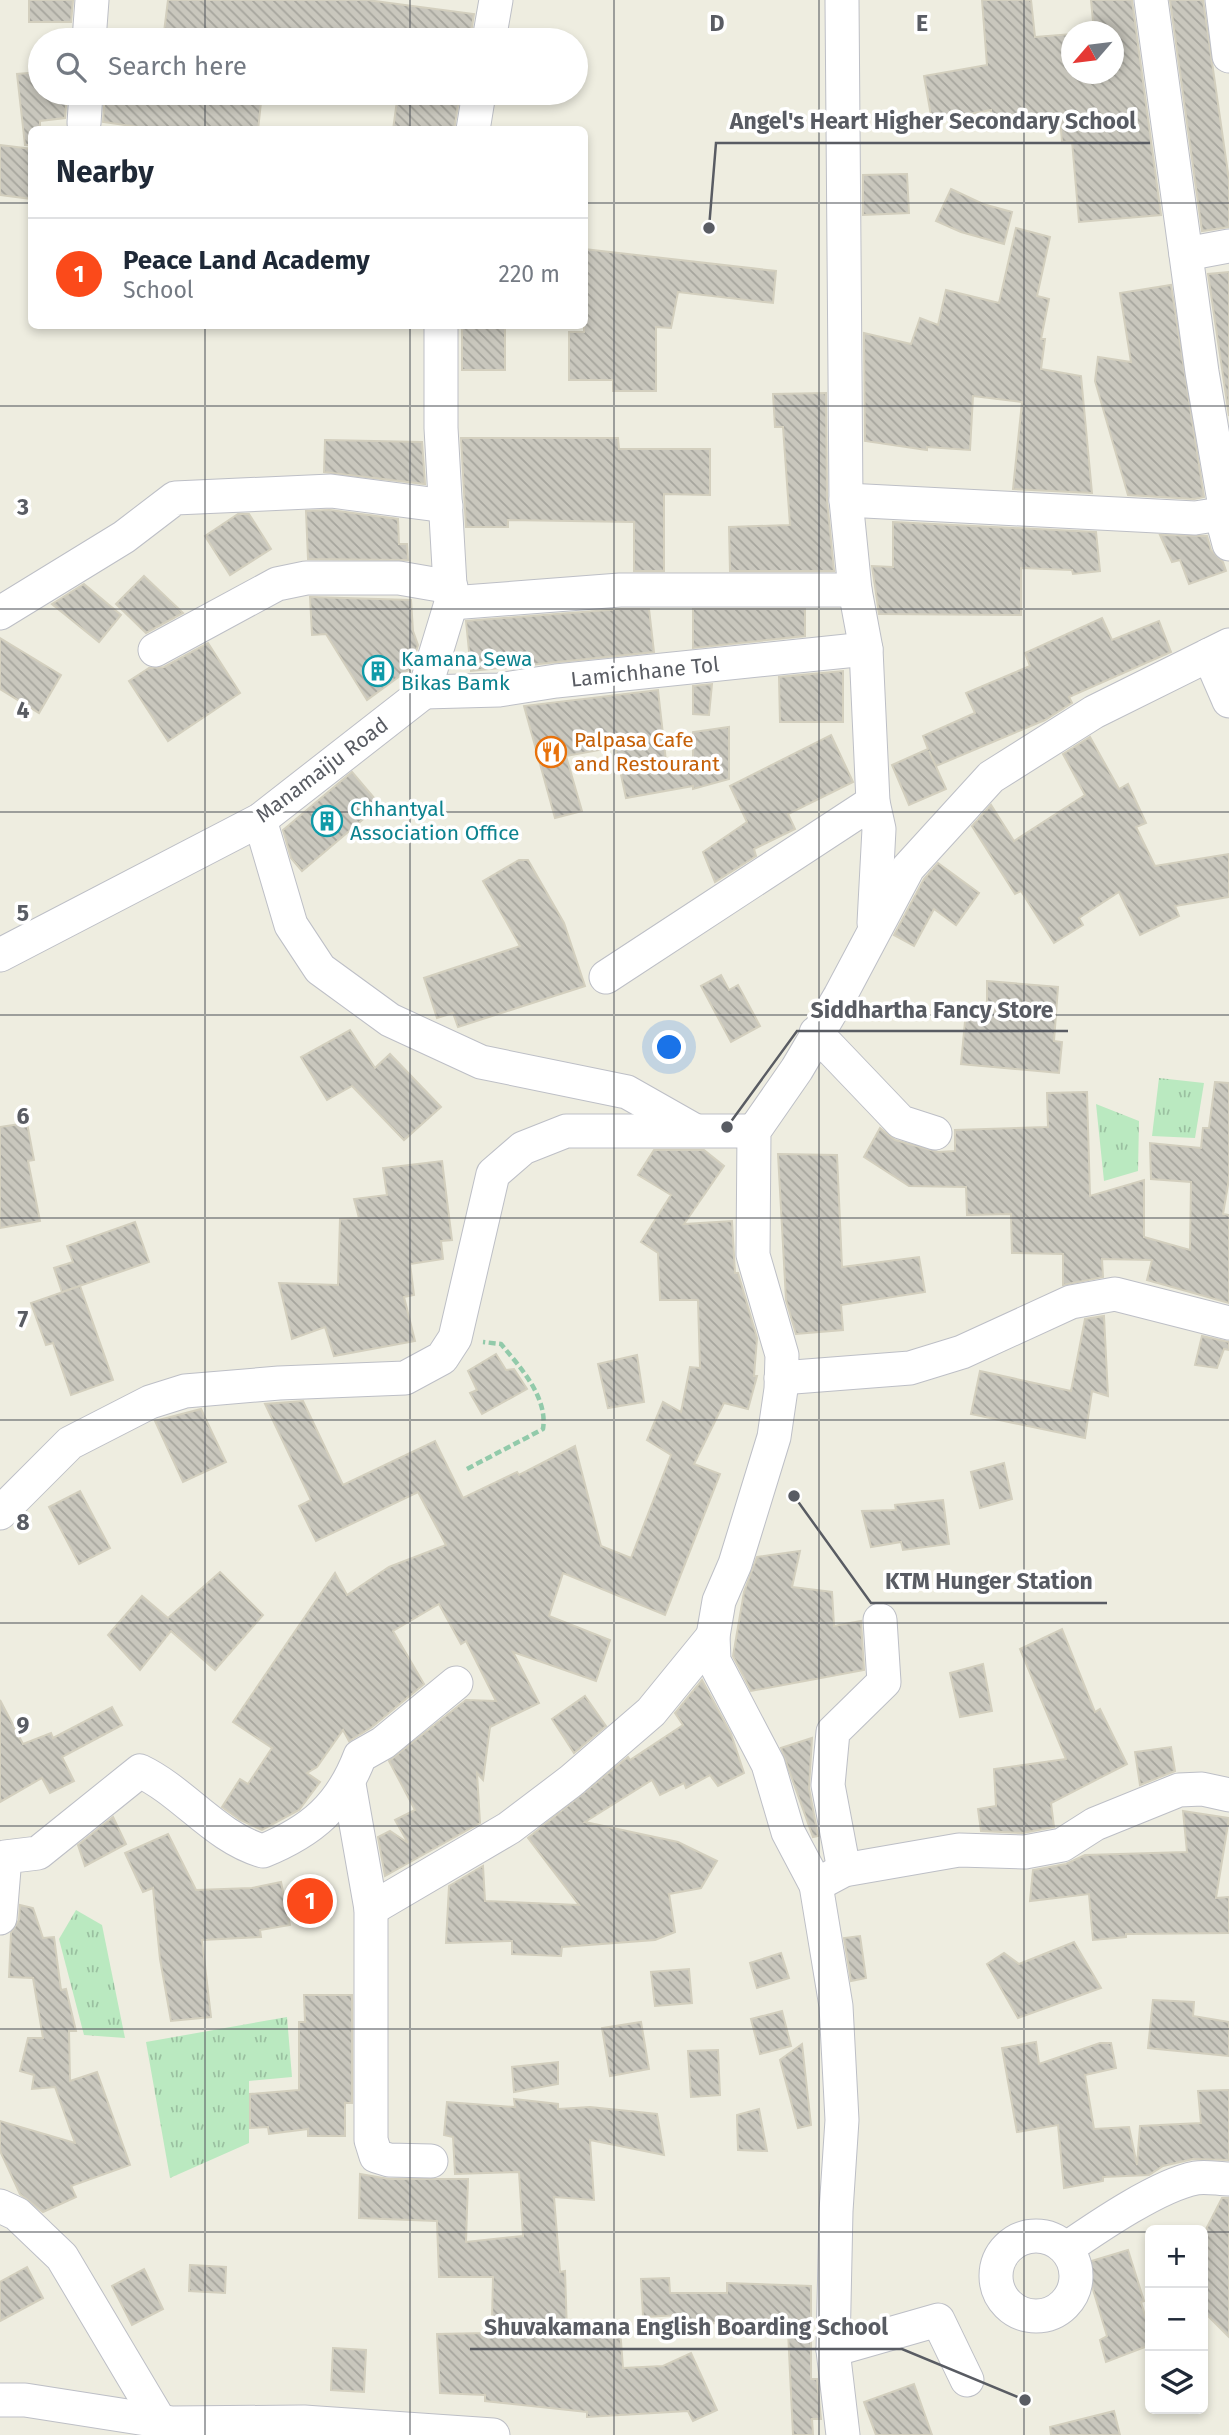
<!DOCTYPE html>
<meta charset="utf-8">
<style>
:root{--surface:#fff;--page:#f6f6f7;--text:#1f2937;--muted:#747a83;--line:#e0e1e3;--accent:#fb4a1a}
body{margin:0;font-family:"Fira Sans",sans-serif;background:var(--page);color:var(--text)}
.controls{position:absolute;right:21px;bottom:21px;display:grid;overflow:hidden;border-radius:10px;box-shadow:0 4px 10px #0003}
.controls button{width:63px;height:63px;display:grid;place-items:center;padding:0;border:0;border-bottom:2px solid var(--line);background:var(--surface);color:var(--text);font:35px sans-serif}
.compass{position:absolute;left:1061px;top:21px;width:63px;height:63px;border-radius:50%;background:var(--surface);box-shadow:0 4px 10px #0003;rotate:242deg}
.you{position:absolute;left:670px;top:1048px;width:24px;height:24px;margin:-18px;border:5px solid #fff;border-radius:50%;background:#1a73e8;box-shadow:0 0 0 10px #1a73e833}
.badge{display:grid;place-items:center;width:46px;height:46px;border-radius:50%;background:var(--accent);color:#fff;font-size:23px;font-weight:700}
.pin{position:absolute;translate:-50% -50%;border:4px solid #fff;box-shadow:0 2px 7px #0006}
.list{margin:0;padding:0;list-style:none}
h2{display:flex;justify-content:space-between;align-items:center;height:91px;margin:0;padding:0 28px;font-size:30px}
h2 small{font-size:23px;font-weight:400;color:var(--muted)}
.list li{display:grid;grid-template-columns:46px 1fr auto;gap:21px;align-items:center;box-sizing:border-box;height:112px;padding:0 28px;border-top:2px solid var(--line)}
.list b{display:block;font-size:26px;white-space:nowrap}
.list p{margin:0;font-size:23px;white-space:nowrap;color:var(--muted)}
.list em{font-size:23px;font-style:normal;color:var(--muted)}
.icon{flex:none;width:38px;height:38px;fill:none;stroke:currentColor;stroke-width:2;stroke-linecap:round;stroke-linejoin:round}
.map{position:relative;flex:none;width:1229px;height:2435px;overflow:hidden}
.search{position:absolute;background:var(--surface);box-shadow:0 4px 10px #0003;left:28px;top:28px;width:560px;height:77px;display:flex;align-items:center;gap:18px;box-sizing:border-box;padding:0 24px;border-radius:38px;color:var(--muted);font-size:26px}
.panel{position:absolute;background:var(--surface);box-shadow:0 4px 10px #0003;left:28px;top:126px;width:560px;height:203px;border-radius:10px}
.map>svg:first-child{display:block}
</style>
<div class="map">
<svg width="1229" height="2435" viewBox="0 0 1229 2435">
<defs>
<pattern id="park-tufts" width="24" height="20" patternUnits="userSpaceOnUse" patternTransform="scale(1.75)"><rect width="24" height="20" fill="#bae9c0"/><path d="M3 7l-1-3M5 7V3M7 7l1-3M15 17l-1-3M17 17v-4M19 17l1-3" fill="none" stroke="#9ac0a0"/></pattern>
<pattern id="building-back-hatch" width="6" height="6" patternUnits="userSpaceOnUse" patternTransform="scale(1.75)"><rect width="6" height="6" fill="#c9c7bd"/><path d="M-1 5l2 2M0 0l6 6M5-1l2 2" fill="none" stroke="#a6a59d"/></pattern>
</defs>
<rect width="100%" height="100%" fill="#eeede0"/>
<g fill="url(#park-tufts)">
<path d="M1159,1078l45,5 -9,55 -43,-2z"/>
<path d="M1096,1104l43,17 -1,50 -34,10z"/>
<path d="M76,1910l26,15 23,113 -41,-3 -25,-96z"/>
<path d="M287,2017l5,60 -43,4v62l-79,35 -24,-136z"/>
</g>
<g fill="url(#building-back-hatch)" stroke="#d3cfbe" stroke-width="2">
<path d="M29,0h44l-2,22h-42z"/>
<path d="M168,0h199l107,14 -4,26h-307z"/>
<path d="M982,0h49l4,37 37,-3v40h42v-42h-20l-3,-32h41l29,215 -82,7 -7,-81 -10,1 -2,-24 -68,5 -1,-13 -59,11 -8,-45 63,-11z"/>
<path d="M1170,0h33l26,180v47l-27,4z"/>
<path d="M40,72v21h27l-2,25 -25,3v9h-8v15h-7l-8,-71z"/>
<path d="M105,93h157l-4,37h-98l-57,-8z"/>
<path d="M398,93h62l-6,37h-61z"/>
<path d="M0,145l32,4v50l-32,-4z"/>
<path d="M907,174l2,39 -46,2v-40z"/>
<path d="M951,189l32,15 29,8 -8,32 -43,-12 -25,-11z"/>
<path d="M1016,228l34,9 -13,59 12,3 -8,40h4l-4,30 40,7 11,117 -79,-4 9,-87 -49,-6 -3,54 -43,-3v3l-62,-9 -1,-108 47,11 9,-26 18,7 8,-35 53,13z"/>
<path d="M584,249l192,22 -3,32 -95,-11 -7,36 -15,-1v64h-43v-11h-44v-48h15z"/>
<path d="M1229,272v144l-21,-142z"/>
<path d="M1171,285l33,212 -10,2 -66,-4 -33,-114 3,-24 33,5 -11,-69z"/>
<rect x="462" y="326" width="43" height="44"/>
<path d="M826,393l1,107 7,71h-104l-1,-44 61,-2 -7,-98h-8l-2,-33z"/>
<path d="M461,438h157l1,11h91v46l-46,-1v77h-30v-49l-126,-2v7h-42z"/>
<path d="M325,440l97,2 3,42 -101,-12z"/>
<path d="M330,510l68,9 1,25h8l1,16 -100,-1 -2,-48z"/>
<path d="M238,514h11l22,35 -41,26 -25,-39z"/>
<path d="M893,522l203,10 4,39 -27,3 -1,-4 -51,-2v47l-142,-1 -7,-48 21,1z"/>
<path d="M1160,535l47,1 4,14 12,12 3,9 -37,13 -9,-24 -8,2z"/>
<path d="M144,576l39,37 -37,20 -30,-29z"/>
<path d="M84,584l37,31 -22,27 -47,-38z"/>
<path d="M310,597l101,3 2,31 5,14 -7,23 -44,32 -41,-66 -14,1z"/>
<path d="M621,609h28l5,43 -183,19 -5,-50z"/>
<path d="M693,609h112v27l-112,12z"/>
<path d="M1102,618l10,22 47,-19 12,31 -102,45 3,6 -27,17 -109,46 -7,-15 17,38 -37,16 -17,-40 36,-16 -5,-13 52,-23 -9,-20 64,-27 -5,-13z"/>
<path d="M0,638l61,37 -22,38 -39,-24z"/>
<path d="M208,643l32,50 -72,48 -39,-60 20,-13 15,-1z"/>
<path d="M843,671v51h-63l-1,-45z"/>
<path d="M712,684l-3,31 -16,-1v-28z"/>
<path d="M658,690l9,80 26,-2v-36l36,-5v52l-36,10v-3l-67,12 -11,-51 -49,9 16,55 -27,7 -31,-112z"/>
<path d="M831,735l22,47 -65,32 7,15 -41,20 2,7 -41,26 -12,-30 44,-30 -17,-36z"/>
<path d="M1090,737l29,52 9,-5 18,39 -10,4 19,39 74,-12v43l-54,9 4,10 -39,19 -21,-43 -40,26 4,7 -29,18 -33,-52 -6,3 -43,-68 19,-21 23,36 71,-46 -22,-41z"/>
<path d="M352,772l28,33 -78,66 -11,-13 -8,-28z"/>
<path d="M519,860h9l36,63 21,63 -127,41 -5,-14 -16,5 -13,-40 96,-32 -37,-65z"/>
<path d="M938,863l41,30 -23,32 -22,-16 -20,37 -20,-11 30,-56z"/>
<path d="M721,975l8,15 9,-5 22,41 -29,16 -30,-56z"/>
<path d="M987,981l71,6 -4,54 8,1 -3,31 -98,-9 5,-53 21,2z"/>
<path d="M350,1030l25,38 15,-14 51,53 -37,33 -52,-54 -25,14 -26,-43z"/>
<path d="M1215,1082l14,1v96l-6,35 6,1v88l-82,-23 5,-20 -50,-1 1,18 -40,8v-31l-51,-1 -1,-39 -44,1 -1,-28 -57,-1 -45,-29 16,-29 15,12 43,12 17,-1v-21l93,-3 -1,-34 40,-1 3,104 54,-16v57l46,13 1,-68 -40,-3 -1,-36 51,5 2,-20h6z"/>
<path d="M27,1123l7,37 -6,1 12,60 -40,7v-101z"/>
<path d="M654,1150h50l20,16 -40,58 48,-3 3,52h3l19,65 -3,38h3l-9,33 -24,-6 -30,61 26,10 -55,141 -102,-42 -14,43 61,24 -14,41 -83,-29 26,51 -49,24 -7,53 -6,-7 3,50 -95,53 -7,-39 12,-6 18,12 -13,-23 20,-10 -26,-49 77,-61 30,1 -30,-60 -5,3 -22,-40 -46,27 31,53 -52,43 -23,14 -6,-11 -26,37 -10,6 13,9 -21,28 -37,20 -22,-10 -18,-13 18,-28 8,5 24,-36 -39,-26 102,-149 12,22 42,-28 57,-22 -28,-53 -102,49 -17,-35 12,-6 -46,-96 38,-3 40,84 92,-44 28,57 54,-26 2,3 56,-29 26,100 30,12 40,-103 -24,-15 16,-38 18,10 9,-45 10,1 -2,-68h-38l-2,-47 -17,-11 30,-47 -33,-20z"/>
<path d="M778,1154l59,1 5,112 77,-10 6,35 -84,13 2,25 -47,4 -10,-34z"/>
<path d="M442,1161l10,79 -11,1 2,18 -33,5 4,31 -10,2 11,44 -81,15 -9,-29 -33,12 -13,-56 59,2 2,-66 19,-1 -5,-19 33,-4 -4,-27z"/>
<path d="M135,1222l14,40 -87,30 -8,-24 19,-6 -6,-16z"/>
<path d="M80,1286l33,94 -42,15 -18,-52 -7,2 -15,-42z"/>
<path d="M1104,1316l4,80 -16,-5 -7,47 -114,-24 9,-43 91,20 14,-72z"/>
<path d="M1202,1336l27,6v8l-5,-1 -7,19 -22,-3z"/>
<path d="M496,1354l10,16 8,-1 13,20 -45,25 -12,-21 7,-3 -9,-19z"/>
<path d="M637,1355l7,47 -36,6 -10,-44z"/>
<path d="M201,1409l25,53 -43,20 -28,-61z"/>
<path d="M1004,1463l8,36 -32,9 -9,-36z"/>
<path d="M80,1491l30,57 -31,16 -30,-57z"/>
<path d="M943,1500l6,44 -46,6 -2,-8 -30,5 -9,-36 34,-1 -1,-5z"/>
<path d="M800,1551l-8,36 40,5 2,34 27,-5 3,49 -113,21 -18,-35 11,-64 13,-35z"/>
<path d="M220,1572l43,43 -48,55 -44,-39 -31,39 -32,-35 34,-39 26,22z"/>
<path d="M1062,1629l33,83 5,-3 27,55 -76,39 3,24 -31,6 -42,-2 -3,-22 18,-3 -2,-37 72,-10 -46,-110z"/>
<path d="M983,1664l9,47 -32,6 -10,-44z"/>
<path d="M702,1680l29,54 13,39 -26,13 -8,-11 -24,13 -2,-5 -24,12 -8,-15 -67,42 93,20 39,19 -16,27 -32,6 6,38 -20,8 -93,7 -1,9 -49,-2v-13l-66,2 3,-57 34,-20 2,35 94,4 -51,-67 100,-81 2,3 53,-35 -8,-12z"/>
<path d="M585,1696l21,30 -32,27 -22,-34z"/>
<path d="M0,1700l23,44 28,-11 2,5 59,-31 10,18 -60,32 12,24 -24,12 -8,-15 -42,24z"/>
<path d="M812,1738l-3,50 9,48 -5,1 -32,-89z"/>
<path d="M1171,1747l4,24 -35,14 -5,-33z"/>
<path d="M1183,1811l46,7 -13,80 13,-1v36l-103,1v3l-33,3 -4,-46 -59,7 3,-31 33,-6 19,-9 102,-3z"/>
<path d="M113,1817l13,27 -41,22 -7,-21z"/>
<path d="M168,1834l28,56 56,-2 29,-6 9,43 -30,5 1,7 -59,3 9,77 -40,4 -11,-62 -7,-71 -10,4 -18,-39z"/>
<path d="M20,1905l13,3 10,30 11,-1 7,53 5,-1 10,42h-7l1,50 27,-9 33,93 -59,21 5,11 -33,15 -23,-18 -20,-43v-30l75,22 -20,-56 -23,2 2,-14 -14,-4 8,-33h15l-10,-60 -24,-1 2,-44 8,-13z"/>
<path d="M860,1936l6,42 -15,3 -7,-43z"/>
<path d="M1074,1942l27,46 -83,30 -31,-54 17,-11 15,11z"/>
<path d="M781,1953l8,25 -32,10 -7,-25z"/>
<path d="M689,1969l3,34 -37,3 -4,-34z"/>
<path d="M304,1995h48v108h-7v33h-37v-7l-39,5 -1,-7 -18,1v-34l49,-4v-68h6z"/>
<path d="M1153,2000l41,2 -1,14 36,6v34l-81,-8z"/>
<path d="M782,2011l9,35 -31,8 -9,-35z"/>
<path d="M641,2022l8,47 -39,7 -8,-48z"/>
<path d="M1036,2042l3,22 61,-21h11l5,25 -31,7 9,54 35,-2 8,38 3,-39 61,-3 -3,-32 31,-1v70l-36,-1 -30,7 -14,9 -46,2v4l-39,7 -6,-63 -41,7 -15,-84z"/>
<path d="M802,2044l9,81 -13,3 -18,-68z"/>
<path d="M718,2050l2,45 -29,2 -3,-46z"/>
<path d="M558,2062v22l-44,8 -2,-25z"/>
<path d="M514,2099l44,5v5l32,-2 67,7 7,41 -74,-15 4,60 -40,-3 6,75 5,-1 2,61 53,-4 3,40 40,-2 28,-13 26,57 -24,11 -5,-10 -101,6v-5l-102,-11v-6l-45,-2 -3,-59 52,-1 -4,-13h7l1,-43h-54l-2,-56 -78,-3 1,-44 29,5h79l-2,63 57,-6 -4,-64 -64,2 -2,-37 -9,-2 3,-33 68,5z"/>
<path d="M759,2109l8,42 -29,-1 -1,-35z"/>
<path d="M1222,2198h7v139l-26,-26v-76z"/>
<path d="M1128,2250l16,51 -3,1 9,30v13l-44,17 -6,-22 7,-4 -22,-73z"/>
<path d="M190,2265l36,2 -1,26 -36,-2z"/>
<path d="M27,2267l16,31 -43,23v-39z"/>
<path d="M144,2269l19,40 -31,16 -20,-39z"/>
<path d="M669,2278l1,15h57v-10l84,3v93h6l4,40h-9l1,16h-20l-5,-104h-13v-7l-64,-1v12h-30v-20l-38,2 -2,-38z"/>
<path d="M333,2348l33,2 -2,42 -33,-2z"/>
<path d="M914,2384l18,51h-56l-12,-33z"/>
<path d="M1114,2411l6,24h-69l-1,-8z"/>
</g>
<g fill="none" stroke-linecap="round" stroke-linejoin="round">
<g stroke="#bdbfc6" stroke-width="35">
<g id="minor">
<path d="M842,0l4,500 9,90 11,59 7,153 6,27 -5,94"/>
<path d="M1151,0l51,372 22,129 -3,13 8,30"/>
<path d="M1222,0l7,56"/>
<path d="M89,40l3,-40"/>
<path d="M489,40l7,-40"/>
<path d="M84,123l2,-30"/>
<path d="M473,130l6,-37"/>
<path d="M1186,254l43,-8"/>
<path d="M846,500l349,18 26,-4"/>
<path d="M451,603l169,-13h235"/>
<path d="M0,613l124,-76 51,-39 156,-7 115,15"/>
<path d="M155,650l122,-66 29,-6h93l52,9"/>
<path d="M1209,655l20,46"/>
<path d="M424,692l75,-2 57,-9 310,-32"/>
<path d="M260,820l31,105 29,44 70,51 91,42 146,30 67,38"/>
<path d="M0,955l260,-135 164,-128 27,-89 -10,-175v-102"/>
<path d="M606,977l267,-175"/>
<path d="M816,1033l85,89 34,11"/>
<path d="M781,1378l129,-10 52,-16 109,-50 44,-8 114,29"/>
<path d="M0,1513l70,-70 80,-41 35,-11 94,-8 126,-5 37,-20 13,-20 38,-164 30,-26 43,-17h188"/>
<path d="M349,1784l22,125v231l5,16 13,4 42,1"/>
<path d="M844,1870l-16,-85 5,-53 51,-50 -4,-62"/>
<path d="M816,1885l28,-15 115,-20 66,2 37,-7 33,-21 84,-34 23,-1 27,6"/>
<path d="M371,1909l138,-81 62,-47 80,-69 62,-76"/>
<path d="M0,1918l5,-61 33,-4 102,-82c44,21 76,67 123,80 49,-20 78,-45 97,-95l23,-13 73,-60"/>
<path d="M0,2206l17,8 45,43 97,163"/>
<circle cx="1036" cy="2276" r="40"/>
<path d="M1067,2248c32,-22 92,-63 129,-70 10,-2 23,1 33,1"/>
<path d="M833,2350l105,-30 29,60"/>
<path d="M0,2400h25l147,23 132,-1 189,13"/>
<path d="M843,2435l-10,-85 3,-139 6,-91 -6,-114 -20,-121 -28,-53 -20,-68 -54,-103 -1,-25 6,-35 16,-37 39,-127 7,-48 1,-34 -29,-100 1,-124 43,-62 43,-73 68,-128 83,-91 103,-65 135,-67"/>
</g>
</g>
<path stroke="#92caaa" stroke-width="4.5" stroke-dasharray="7 3.5" stroke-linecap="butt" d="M467,1469l76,-40c5,-32 -23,-62 -42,-85l-18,-2"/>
<use href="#minor" stroke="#fff" stroke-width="33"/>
</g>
<path fill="none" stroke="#595c63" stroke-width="2" stroke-opacity="0.55" d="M205,0v40M410,0v40M614,0v2435M819,0v2435M1024,0v2435M205,93v37M410,93v37M0,203h32M584,203h645M205,326v2109M410,326v2109M0,406h1229M0,609h1229M0,812h1229M0,1015h1229M0,1218h1229M0,1420h1229M0,1623h1229M0,1826h1229M0,2029h1229M0,2232h1150M1203,2232h26"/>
<defs>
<g id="building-ring" transform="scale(1.575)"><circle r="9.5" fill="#fff" stroke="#0f9aa8" stroke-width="1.5"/><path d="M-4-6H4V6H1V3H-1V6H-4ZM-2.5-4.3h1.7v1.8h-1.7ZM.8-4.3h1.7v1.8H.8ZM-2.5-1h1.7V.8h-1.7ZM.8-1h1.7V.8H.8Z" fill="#0f9aa8"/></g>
<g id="restaurant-ring" transform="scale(1.575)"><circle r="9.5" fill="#fff" stroke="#e8710a" stroke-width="1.5"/><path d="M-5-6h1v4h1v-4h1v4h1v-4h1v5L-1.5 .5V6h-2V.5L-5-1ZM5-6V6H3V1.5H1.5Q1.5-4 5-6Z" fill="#e8710a"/></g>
</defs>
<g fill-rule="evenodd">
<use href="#building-ring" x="378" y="671"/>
<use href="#restaurant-ring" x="551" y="752"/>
<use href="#building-ring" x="327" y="821"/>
</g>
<g text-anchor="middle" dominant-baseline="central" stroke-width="7" stroke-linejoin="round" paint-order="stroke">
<g font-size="21" fill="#0d838f" stroke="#fff" text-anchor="start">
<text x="401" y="659">Kamana Sewa<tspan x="401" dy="24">Bikas Bamk</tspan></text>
<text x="350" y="809">Chhantyal<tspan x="350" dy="24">Association Office</tspan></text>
</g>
<g font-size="21" fill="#595c63" stroke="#fff">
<text transform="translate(645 672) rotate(-6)">Lamichhane Tol</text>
<text transform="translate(322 770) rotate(-37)">Manamaiju Road</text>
</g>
<g font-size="21" fill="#c56008" stroke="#fff" text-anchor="start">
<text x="574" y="740">Palpasa Cafe<tspan x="574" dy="24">and Restourant</tspan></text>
</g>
</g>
<g font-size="23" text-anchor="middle" font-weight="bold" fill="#595c63" stroke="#fff" stroke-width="7" stroke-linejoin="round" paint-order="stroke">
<text x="717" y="31">D</text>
<text x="922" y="31">E</text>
<text x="23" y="515">3</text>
<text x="23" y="718">4</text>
<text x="23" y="921">5</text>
<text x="23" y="1124">6</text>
<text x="23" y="1327">7</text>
<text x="23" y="1530">8</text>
<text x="23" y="1733">9</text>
</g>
<path fill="none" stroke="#595c63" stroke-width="2.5" d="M709 228L716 143H1150M727 1127L797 1031H1068M794 1496L871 1603H1107M1025 2400L902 2349H470"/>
<g fill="#595c63" stroke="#fff" stroke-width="2.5">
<circle cx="709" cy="228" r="7"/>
<circle cx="727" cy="1127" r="7"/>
<circle cx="794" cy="1496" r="7"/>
<circle cx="1025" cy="2400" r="7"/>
</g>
<g font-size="23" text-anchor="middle" font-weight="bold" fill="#595c63" stroke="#fff" stroke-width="7" stroke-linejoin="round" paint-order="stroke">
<text x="933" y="129">Angel's Heart Higher Secondary School</text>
<text x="932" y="1018">Siddhartha Fancy Store</text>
<text x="989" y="1589">KTM Hunger Station</text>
<text x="686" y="2335">Shuvakamana English Boarding School</text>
</g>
</svg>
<div class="controls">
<button>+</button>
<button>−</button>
<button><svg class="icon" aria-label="layers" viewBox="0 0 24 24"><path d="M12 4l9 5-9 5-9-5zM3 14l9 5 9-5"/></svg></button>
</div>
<svg class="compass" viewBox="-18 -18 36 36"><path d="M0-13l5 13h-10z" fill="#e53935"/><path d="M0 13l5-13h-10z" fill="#747a83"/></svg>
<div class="you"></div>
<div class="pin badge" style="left:310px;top:1901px">1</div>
<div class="search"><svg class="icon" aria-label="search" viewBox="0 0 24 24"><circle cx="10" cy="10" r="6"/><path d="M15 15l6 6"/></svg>Search here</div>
<section class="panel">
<h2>Nearby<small></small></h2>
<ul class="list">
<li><span class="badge">1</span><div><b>Peace Land Academy</b><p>School</p></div><em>220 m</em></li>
</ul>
</section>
</div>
